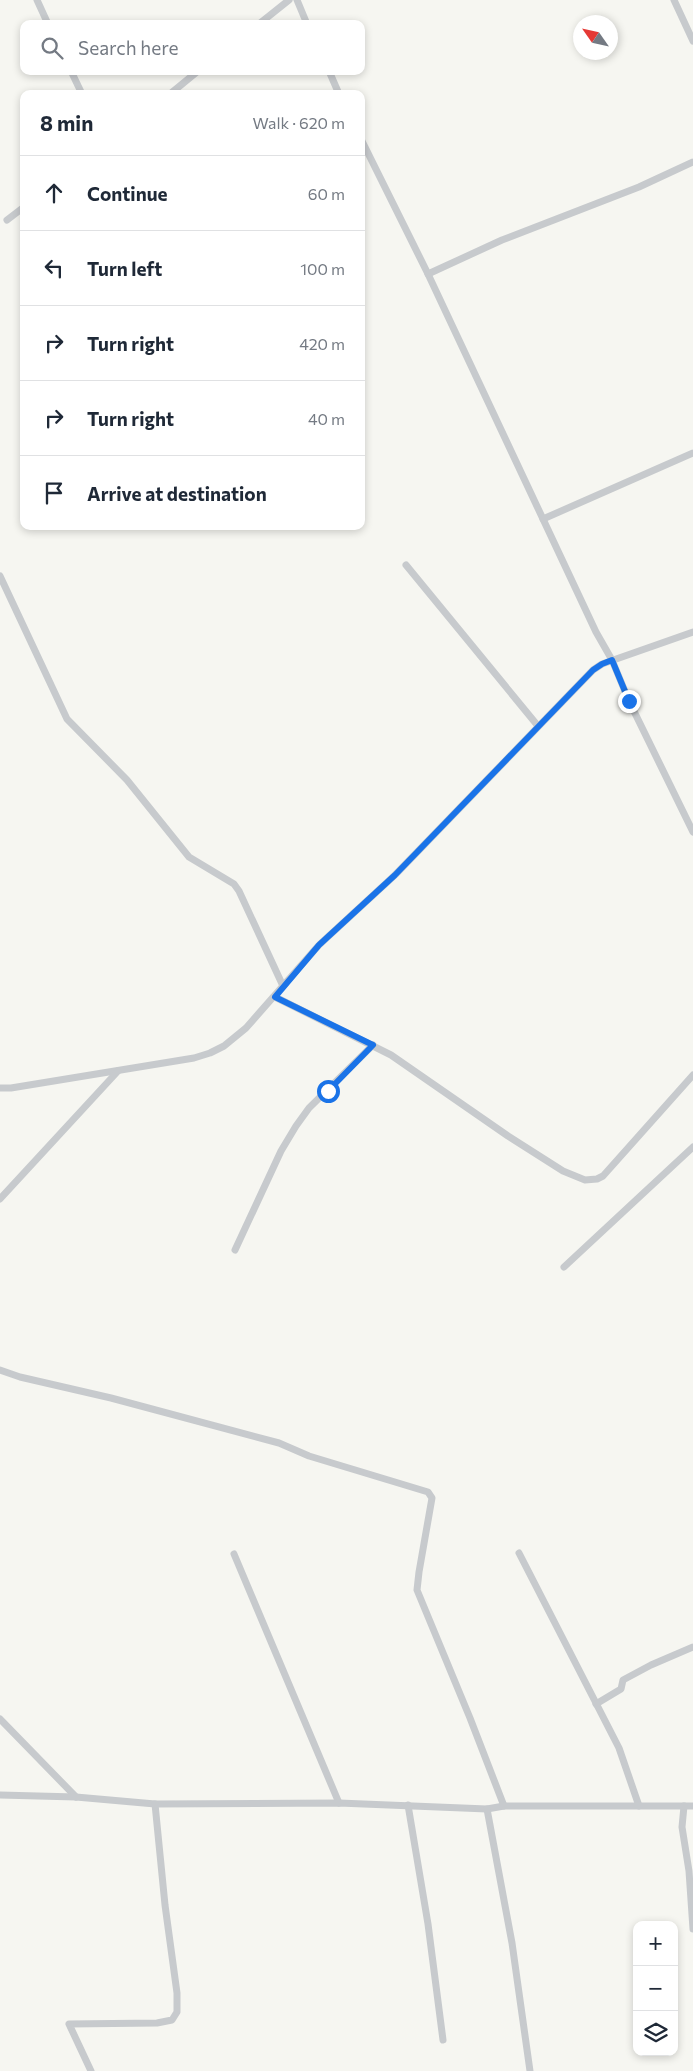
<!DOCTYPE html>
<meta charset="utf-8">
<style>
:root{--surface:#fff;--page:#f2f2f3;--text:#1f2937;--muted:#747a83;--line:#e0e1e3}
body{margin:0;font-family:Commissioner,sans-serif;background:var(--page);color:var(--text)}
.controls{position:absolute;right:15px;bottom:15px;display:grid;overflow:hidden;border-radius:10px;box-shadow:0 2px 8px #0003}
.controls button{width:45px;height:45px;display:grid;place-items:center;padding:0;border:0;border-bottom:1px solid var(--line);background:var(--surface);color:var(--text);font:25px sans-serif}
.compass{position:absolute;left:573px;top:15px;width:45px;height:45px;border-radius:50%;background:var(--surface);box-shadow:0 2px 8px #0003;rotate:304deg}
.stop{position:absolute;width:15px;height:15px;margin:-11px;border:4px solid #1a73e8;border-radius:50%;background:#fff}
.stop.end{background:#1a73e8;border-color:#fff;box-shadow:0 1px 5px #0008}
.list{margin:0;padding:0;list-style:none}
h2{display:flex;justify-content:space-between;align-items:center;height:65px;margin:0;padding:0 20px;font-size:21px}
h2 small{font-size:16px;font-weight:400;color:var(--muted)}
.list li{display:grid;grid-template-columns:32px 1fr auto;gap:15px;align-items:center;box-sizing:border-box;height:75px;padding:0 20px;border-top:1px solid var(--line)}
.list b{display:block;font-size:19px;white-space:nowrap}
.list em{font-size:16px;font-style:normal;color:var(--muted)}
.icon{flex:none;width:28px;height:28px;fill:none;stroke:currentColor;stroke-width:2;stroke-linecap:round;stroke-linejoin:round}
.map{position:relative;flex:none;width:693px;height:2071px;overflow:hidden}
.search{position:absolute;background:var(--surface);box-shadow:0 2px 8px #0003;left:20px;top:20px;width:345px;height:55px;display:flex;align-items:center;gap:12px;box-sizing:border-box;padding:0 18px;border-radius:10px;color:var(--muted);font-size:19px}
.panel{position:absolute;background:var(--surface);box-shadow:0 2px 8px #0003;left:20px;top:90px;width:345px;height:440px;border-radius:10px}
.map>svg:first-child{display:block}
</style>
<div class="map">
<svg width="693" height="2071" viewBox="0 0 693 2071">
<rect width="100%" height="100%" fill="#f6f6f1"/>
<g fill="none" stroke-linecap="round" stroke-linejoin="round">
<g stroke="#c7cacd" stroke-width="7">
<path d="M37,0l11,24"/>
<path d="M297,0l10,24"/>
<path d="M674,0l19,41"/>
<path d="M259,24l30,-24"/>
<path d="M71,71l11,23"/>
<path d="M329,71l10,23"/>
<path d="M170,94l28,-23"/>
<path d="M361,139l67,135 168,358 16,28 17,41 64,131"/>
<path d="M7,220l17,-13"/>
<path d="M428,274l74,-34 137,-53 54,-25"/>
<path d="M543,519l150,-66"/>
<path d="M406,565l132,161"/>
<path d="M0,576l67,143 60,61 62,77 45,27 5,7 44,95"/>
<path d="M275,997l116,58 117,81 55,35 22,9 12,-1 6,-3 90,-101"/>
<path d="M0,1088h11l183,-30 16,-5 14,-7 22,-18 73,-83 76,-70 198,-205 9,-6 91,-32"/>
<path d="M0,1199l118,-128"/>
<path d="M235,1250l46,-99 15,-25 13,-18 64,-63"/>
<path d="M564,1267l129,-120"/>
<path d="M0,1370l20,7 91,21 168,45 30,13 119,36 4,6 -13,74 -2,18 53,128 34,88"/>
<path d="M519,1553l100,195 20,58"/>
<path d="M234,1554l105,249"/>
<path d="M596,1704l25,-15 2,-9 28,-15 42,-18"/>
<path d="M0,1719l76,78"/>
<path d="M0,1795l76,2 79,7 184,-1 148,6 17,-3h189"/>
<path d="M408,1805l20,119 15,116"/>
<path d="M684,1806l-2,21 7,44 4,58"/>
<path d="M487,1809l25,134 18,128"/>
<path d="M91,2071l-22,-47 88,-1 15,-3 5,-8v-19l-12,-88 -10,-101"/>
</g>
</g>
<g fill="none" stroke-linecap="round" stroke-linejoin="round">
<path stroke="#1a73e8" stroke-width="6" d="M328,1091l45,-46 -98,-48 44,-52 76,-70 198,-205 9,-6 10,-4 17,41"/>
</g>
</svg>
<div class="controls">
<button>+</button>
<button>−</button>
<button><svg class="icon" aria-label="layers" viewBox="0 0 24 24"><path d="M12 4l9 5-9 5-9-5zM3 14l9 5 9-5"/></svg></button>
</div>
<svg class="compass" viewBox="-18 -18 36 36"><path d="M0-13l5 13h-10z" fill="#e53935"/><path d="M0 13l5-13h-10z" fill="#747a83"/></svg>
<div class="stop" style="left:328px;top:1091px"></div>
<div class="stop end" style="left:629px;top:701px"></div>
<div class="search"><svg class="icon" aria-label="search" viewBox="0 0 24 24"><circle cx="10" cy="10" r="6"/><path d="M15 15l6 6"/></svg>Search here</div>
<section class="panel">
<h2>8 min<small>Walk · 620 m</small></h2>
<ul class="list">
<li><svg class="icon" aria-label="ahead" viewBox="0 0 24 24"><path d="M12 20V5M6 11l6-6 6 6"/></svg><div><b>Continue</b></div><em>60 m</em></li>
<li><svg class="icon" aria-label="left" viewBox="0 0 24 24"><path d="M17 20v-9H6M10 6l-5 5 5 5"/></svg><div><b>Turn left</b></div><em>100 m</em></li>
<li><svg class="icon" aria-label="right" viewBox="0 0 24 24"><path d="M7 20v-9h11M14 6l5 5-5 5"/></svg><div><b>Turn right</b></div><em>420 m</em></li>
<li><svg class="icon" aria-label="right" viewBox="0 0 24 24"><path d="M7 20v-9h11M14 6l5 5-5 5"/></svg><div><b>Turn right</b></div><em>40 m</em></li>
<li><svg class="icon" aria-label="arrive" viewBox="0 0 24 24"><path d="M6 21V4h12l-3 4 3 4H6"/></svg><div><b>Arrive at destination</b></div></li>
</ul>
</section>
</div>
